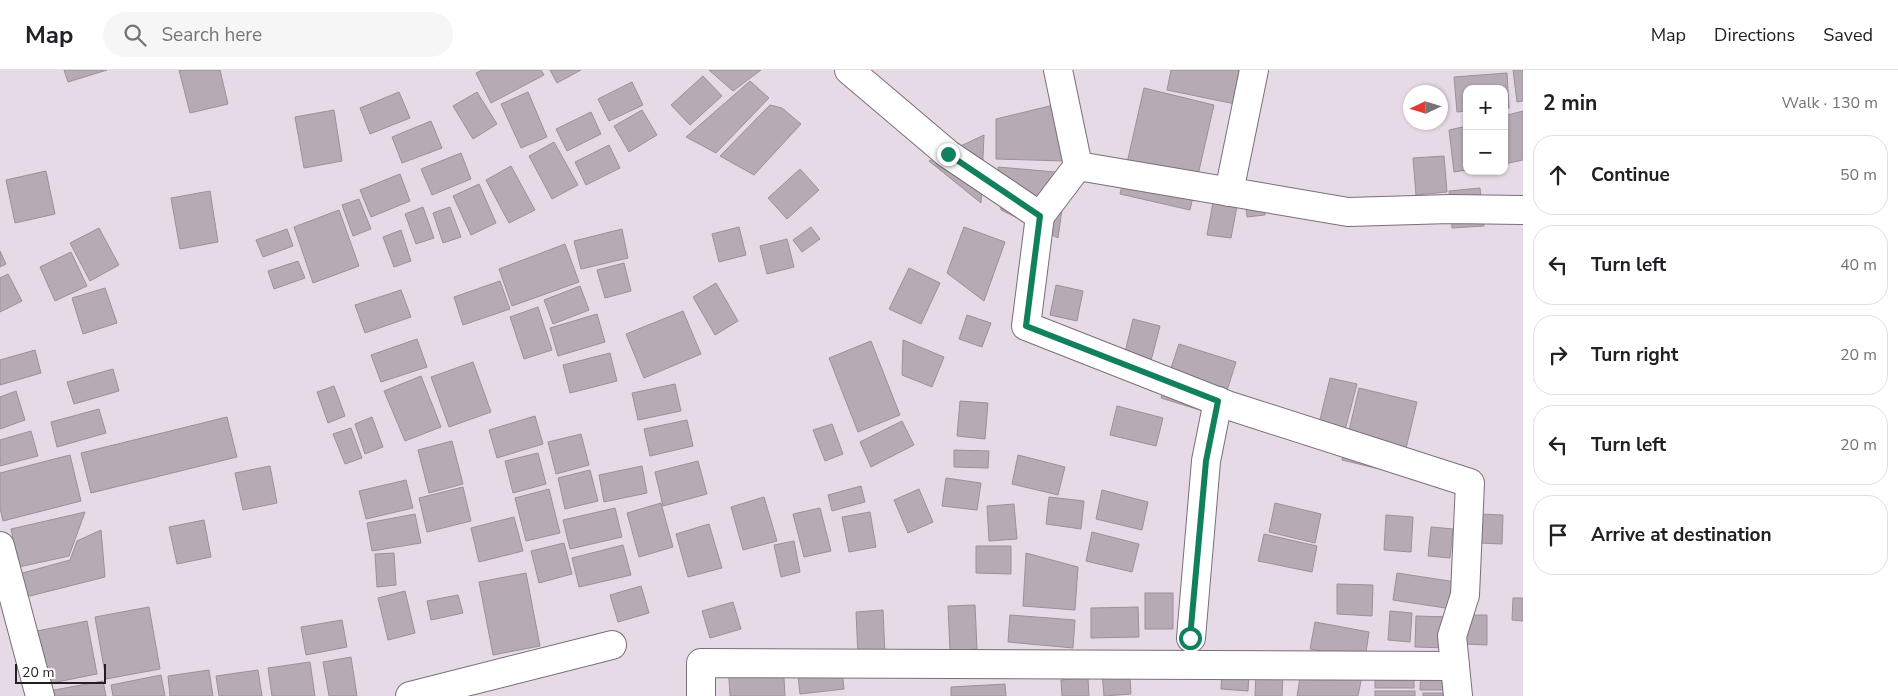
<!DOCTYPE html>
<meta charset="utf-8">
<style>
:root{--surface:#fff;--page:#f6f6f6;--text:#202124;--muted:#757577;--line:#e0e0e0}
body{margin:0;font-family:"Nunito Sans",sans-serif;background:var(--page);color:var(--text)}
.controls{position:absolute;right:15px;top:15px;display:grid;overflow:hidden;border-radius:10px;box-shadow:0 1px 4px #0004}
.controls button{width:45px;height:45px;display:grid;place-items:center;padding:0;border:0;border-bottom:1px solid var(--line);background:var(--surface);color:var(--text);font:25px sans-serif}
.compass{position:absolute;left:1403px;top:15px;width:45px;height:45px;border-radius:50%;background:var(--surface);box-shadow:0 1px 4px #0004;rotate:266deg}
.scale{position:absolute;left:15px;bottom:12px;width:91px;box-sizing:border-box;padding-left:5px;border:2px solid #221e22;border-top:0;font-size:14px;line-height:18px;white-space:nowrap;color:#221e22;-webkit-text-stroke:4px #fff;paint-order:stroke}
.stop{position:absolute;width:15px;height:15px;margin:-11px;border:4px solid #11805d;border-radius:50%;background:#fff}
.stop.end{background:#11805d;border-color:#fff;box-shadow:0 1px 5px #0008}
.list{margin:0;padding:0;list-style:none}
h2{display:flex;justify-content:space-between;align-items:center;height:65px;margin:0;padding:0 20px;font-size:21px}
h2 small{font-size:16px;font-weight:400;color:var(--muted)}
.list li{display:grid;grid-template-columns:32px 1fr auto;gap:15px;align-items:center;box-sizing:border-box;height:80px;margin:0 10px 10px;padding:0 10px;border:1px solid var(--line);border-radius:20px}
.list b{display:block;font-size:19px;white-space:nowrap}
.list em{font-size:16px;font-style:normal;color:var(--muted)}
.icon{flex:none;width:28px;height:28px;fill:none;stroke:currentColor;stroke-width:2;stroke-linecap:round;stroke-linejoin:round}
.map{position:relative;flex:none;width:1523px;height:626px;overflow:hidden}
header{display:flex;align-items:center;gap:30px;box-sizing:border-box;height:70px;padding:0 25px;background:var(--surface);border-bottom:1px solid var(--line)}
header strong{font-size:24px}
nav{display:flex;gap:28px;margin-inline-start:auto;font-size:18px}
.search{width:350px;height:45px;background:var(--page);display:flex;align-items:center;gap:12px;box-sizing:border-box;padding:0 18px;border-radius:28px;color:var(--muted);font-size:19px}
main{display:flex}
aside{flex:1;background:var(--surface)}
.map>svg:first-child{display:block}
</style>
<header>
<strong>Map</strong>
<div class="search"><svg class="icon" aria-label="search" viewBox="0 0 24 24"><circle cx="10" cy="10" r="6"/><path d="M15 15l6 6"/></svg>Search here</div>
<nav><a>Map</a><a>Directions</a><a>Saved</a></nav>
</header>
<main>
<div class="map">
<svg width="1523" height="626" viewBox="0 0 1523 626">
<rect width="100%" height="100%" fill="#e6dae6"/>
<g fill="#b6aab5" stroke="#9c909b">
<path d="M64,0h43l-39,12z"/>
<path d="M179,0h41l8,34 -38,9z"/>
<path d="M482,0h59l3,5 -53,28 -15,-30z"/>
<path d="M550,0h31l-24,13z"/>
<path d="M709,0h52l-28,21z"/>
<path d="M1171,0h71l-7,34 -68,-14z"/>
<path d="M1513,0h10v31l-6,1z"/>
<path d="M1507,3l2,35h-5v-19h-37v22l-10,1 -3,-35z"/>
<path d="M703,6l19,20 -32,29 -19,-20z"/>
<path d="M750,11l19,17 -53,55 -30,-16z"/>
<path d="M632,12l11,23 -34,16 -11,-22z"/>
<path d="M1144,18l70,17 -24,105 -70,-16z"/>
<path d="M399,22l11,26 -40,16 -10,-26z"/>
<path d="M477,22l20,32 -24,15 -20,-33z"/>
<path d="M528,22l19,45 -26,11 -20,-44z"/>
<path d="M1070,31l-5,60 -69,-2v-40z"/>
<path d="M770,35l12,3 19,16 -47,51 -34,-19z"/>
<path d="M334,40l8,51 -38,7 -9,-51z"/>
<path d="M642,40l15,25 -28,17 -15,-26z"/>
<path d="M1523,41v49l-19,4v-48z"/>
<path d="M591,42l10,22 -34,17 -11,-22z"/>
<path d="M431,51l11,27 -40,15 -10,-26z"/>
<path d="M1467,56v44l-13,2 -5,-42z"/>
<path d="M984,65l-3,68 -52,-42z"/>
<path d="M554,72l24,43 -26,14 -23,-43z"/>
<path d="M609,75l11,23 -34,17 -11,-23z"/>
<path d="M461,83l10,26 -39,16 -11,-26z"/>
<path d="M1444,86l3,36 -31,3 -3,-37z"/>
<path d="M511,96l24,44 -26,13 -23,-43z"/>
<path d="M998,97l69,6 -9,65 -57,-28z"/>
<path d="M800,99l19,21 -32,29 -19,-21z"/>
<path d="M46,101l9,43 -40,9 -9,-43z"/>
<path d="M400,104l10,27 -39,16 -11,-27z"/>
<path d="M479,114l17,39 -25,12 -18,-39z"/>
<path d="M1480,118l4,38 -32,2 -3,-37z"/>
<path d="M210,121l8,51 -38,7 -9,-51z"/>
<path d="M359,129l12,30 -18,7 -11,-31z"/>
<path d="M1213,132l24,4 -6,32 -24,-3z"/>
<path d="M423,137l11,31 -18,6 -11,-30z"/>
<path d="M450,137l11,30 -18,6 -10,-30z"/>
<path d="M1265,137v8l-18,2 -1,-9z"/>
<path d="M339,140l20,56 -46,17 -19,-56z"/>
<path d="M739,157l7,28 -27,7 -7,-28z"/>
<path d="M811,157l9,12 -18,13 -9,-12z"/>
<path d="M964,157l41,15 -21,59 -37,-28z"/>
<path d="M99,158l20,37 -29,16 -20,-38z"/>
<path d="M287,159l6,17 -30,11 -7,-17z"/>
<path d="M622,159l6,29 -47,11 -7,-28z"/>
<path d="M401,160l10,31 -17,6 -11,-30z"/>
<path d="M787,169l7,28 -27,7 -7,-28z"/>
<path d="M565,174l14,38 -67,24 -13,-37z"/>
<path d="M0,181l6,13 -6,3z"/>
<path d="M71,182l16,34 -32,15 -15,-34z"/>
<path d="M298,191l7,17 -31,11 -6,-18z"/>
<path d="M624,193l7,28 -26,7 -8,-28z"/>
<path d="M909,198l31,15 -19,41 -32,-15z"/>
<path d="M8,204l14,27 -22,11v-34z"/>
<path d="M500,211l10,28 -47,16 -9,-28z"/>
<path d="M716,213l22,38 -23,14 -22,-38z"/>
<path d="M1056,215l27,6 -6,30 -27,-6z"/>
<path d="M580,216l9,24 -36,14 -9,-24z"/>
<path d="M105,218l12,35 -34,11 -11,-36z"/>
<path d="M401,220l10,27 -46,16 -10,-28z"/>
<path d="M538,237l14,43 -28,9 -14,-42z"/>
<path d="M683,241l18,43 -57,24 -18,-44z"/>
<path d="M597,244l8,28 -47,14 -8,-28z"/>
<path d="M967,245l24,8 -9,24 -23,-8z"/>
<path d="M1133,249l27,7 -14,54 -26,-7z"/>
<path d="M417,269l10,28 -46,15 -10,-27z"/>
<path d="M903,270l41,17 -12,30 -30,-12z"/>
<path d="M871,271l29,74 -42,17 -29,-74z"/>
<path d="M1179,274l57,18 -17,54 -58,-18z"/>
<path d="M35,280l6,23 -41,12v-25z"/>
<path d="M610,283l7,28 -47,12 -7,-28z"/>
<path d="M473,292l18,50 -42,15 -18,-50z"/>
<path d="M113,299l6,22 -45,13 -7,-22z"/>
<path d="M421,306l20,51 -36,14 -21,-50z"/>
<path d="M1330,308l27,6 -14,54 -26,-6z"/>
<path d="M675,314l6,27 -43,9 -6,-27z"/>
<path d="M334,316l11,30 -17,7 -11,-31z"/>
<path d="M1359,318l58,14 -17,72 -58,-14z"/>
<path d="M16,321l9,29 -25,9v-32z"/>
<path d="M960,331l28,2 -3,36 -28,-3z"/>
<path d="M1117,336l46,12 -7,28 -46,-11z"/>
<path d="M99,339l7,24 -49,14 -6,-25z"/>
<path d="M535,346l8,28 -46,14 -8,-28z"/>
<path d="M227,347l10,40 -146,36 -10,-40z"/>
<path d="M372,347l11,30 -18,7 -10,-30z"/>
<path d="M687,350l6,26 -43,10 -6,-27z"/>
<path d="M902,351l12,24 -43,22 -11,-25z"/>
<path d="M832,354l11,30 -18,7 -12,-31z"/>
<path d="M351,358l11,30 -17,6 -12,-30z"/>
<path d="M31,361l7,25 -38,10v-26z"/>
<path d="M581,364l8,31 -33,9 -8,-32z"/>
<path d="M452,371l11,43 -34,9 -11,-43z"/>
<path d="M954,380l35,1 -1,17 -34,-1z"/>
<path d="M538,383l8,31 -33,9 -8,-32z"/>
<path d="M70,385l11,46 -78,20 -3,-13v-35z"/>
<path d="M1018,385l47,12 -7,28 -46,-11z"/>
<path d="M698,391l9,33 -44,12 -8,-34z"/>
<path d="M270,396l7,37 -34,7 -8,-37z"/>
<path d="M642,396l5,27 -43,9 -5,-27z"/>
<path d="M590,400l8,31 -33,8 -7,-31z"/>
<path d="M946,408l35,5 -4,27 -35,-4z"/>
<path d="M406,410l7,28 -47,11 -7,-28z"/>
<path d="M861,416l4,16 -33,9 -4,-16z"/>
<path d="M463,417l8,34 -44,11 -8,-34z"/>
<path d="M549,419l11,44 -34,8 -11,-43z"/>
<path d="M919,419l14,33 -25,11 -14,-33z"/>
<path d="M1102,420l46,12 -6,28 -46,-11z"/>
<path d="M764,427l13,44 -34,9 -12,-43z"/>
<path d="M1049,427l35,4 -3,28 -35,-5z"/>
<path d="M661,433l12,44 -34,10 -12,-44z"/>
<path d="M1275,433l46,11 -6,29 -46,-11z"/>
<path d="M1014,434l3,35 -28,2 -2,-35z"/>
<path d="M615,438l7,29 -52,12 -7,-29z"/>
<path d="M820,438l11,43 -27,6 -11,-43z"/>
<path d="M85,442l-16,44 -50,11 -8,-38z"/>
<path d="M870,442l6,35 -27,5 -7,-35z"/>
<path d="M415,444l6,29 -49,8 -5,-28z"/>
<path d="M1481,444l22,1 -1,29 -22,-1z"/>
<path d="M1386,445l27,2 -2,35 -27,-2z"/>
<path d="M514,447l9,34 -44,11 -8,-34z"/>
<path d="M204,450l7,37 -34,7 -8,-37z"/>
<path d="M709,454l13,44 -34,9 -12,-43z"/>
<path d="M1431,457l22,2 -3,29 -22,-2z"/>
<path d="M101,460l4,47 -79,20 -7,-23 51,-14 7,-19z"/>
<path d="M1092,462l47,12 -7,28 -46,-11z"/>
<path d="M1264,464l53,12 -5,26 -54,-11z"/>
<path d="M794,471l6,31 -19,5 -7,-32z"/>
<path d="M564,473l8,31 -33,9 -8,-32z"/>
<path d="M623,475l8,30 -52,12 -7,-29z"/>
<path d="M976,476h35v28l-35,-1z"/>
<path d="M394,483l2,32 -19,2 -2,-33z"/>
<path d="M1026,483l52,14 -3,43 -52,-4z"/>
<path d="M526,503l14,73 -47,9 -14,-73z"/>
<path d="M1397,503l59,9 -4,27 -59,-9z"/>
<path d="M1337,514l36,1 -1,31 -35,-2z"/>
<path d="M641,516l8,27 -31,9 -8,-27z"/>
<path d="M405,521l10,42 -27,7 -10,-42z"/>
<rect x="1145" y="523" width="28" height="36"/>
<path d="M458,525l5,18 -32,7 -4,-19z"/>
<path d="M1513,528h10v23l-11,-1z"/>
<path d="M733,532l8,27 -31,9 -8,-27z"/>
<path d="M975,535l2,44 -27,2 -2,-45z"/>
<path d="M149,537l11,62 -54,10 -11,-62z"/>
<path d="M1138,537l1,30 -48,1v-30z"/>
<path d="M883,540l2,45 -27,1 -2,-44z"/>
<path d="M1390,541l22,2 -2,29 -22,-2z"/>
<path d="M1010,545l65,5 -2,28 -65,-6z"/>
<path d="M1465,545h22v30l-22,-1z"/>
<path d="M1416,546l35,1 -1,31 -35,-1z"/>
<path d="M342,550l5,27 -41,8 -5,-28z"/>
<path d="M87,551l10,53 -50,10 -10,-53z"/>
<path d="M1315,552l54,10 -4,27 -55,-10z"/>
<path d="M1223,584l27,2 -2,35 -27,-2z"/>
<path d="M351,587l6,39h-28l-6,-34z"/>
<path d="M1129,589l2,35 -27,2 -3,-35z"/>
<path d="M783,590l2,36h-55l-2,-33z"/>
<path d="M1303,590l60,11 -5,25h-61z"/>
<path d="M310,592l5,34h-43l-4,-28z"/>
<path d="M841,592l3,27 -44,5 -3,-27z"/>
<path d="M1421,597l29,1 -1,22h-29z"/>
<path d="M209,600l4,26h-43l-2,-20z"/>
<path d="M258,600l4,26h-43l-3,-20z"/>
<rect x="1375" y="600" width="39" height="18"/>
<path d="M1256,602l27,2 -1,22h-27z"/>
<path d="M161,605l4,21h-52l-2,-11z"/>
<path d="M1088,608l1,18h-27l-1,-16z"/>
<path d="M103,611l3,15h-56l-1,-5z"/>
<path d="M1005,614l1,12h-55v-9z"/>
<rect x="1375" y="621" width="40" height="5"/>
<rect x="1423" y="623" width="30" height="3"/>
</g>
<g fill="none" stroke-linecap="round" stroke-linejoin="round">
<g stroke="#796f79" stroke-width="30">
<g id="minor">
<path d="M849,0l99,84 92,62 -14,110 201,79 243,78 -5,112 -13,41 6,60"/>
<path d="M1058,0l20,96"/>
<path d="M1229,122l25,-122"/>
<path d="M1040,146l38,-50 270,46 102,-3 73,1"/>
<path d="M0,476l40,150"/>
<path d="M1191,568l15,-177 12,-60"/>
<path d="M410,626l202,-51"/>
<path d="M701,626v-33l754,3"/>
</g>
</g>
<use href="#minor" stroke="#fff" stroke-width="28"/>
</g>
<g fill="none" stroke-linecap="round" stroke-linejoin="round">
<path stroke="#11805d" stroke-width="6" d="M948,84l92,62 -14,110 192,75 -12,60 -16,177"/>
</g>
</svg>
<div class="controls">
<button>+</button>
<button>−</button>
</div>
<svg class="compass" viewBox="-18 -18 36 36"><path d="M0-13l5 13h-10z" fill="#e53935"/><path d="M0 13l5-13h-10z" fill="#757577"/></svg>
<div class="scale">20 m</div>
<div class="stop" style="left:1190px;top:568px"></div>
<div class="stop end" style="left:948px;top:84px"></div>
</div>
<aside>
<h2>2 min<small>Walk · 130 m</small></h2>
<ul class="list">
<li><svg class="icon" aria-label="ahead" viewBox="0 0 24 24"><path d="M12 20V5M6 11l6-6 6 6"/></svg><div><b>Continue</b></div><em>50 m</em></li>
<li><svg class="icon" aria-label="left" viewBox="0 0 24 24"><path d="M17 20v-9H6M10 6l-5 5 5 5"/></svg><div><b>Turn left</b></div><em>40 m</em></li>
<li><svg class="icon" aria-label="right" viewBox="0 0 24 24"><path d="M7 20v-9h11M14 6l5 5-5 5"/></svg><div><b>Turn right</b></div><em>20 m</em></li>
<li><svg class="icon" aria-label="left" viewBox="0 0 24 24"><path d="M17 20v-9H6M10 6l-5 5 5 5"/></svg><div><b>Turn left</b></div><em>20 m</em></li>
<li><svg class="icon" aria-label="arrive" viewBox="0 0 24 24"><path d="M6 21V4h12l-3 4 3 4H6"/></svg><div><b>Arrive at destination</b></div></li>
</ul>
</aside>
</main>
